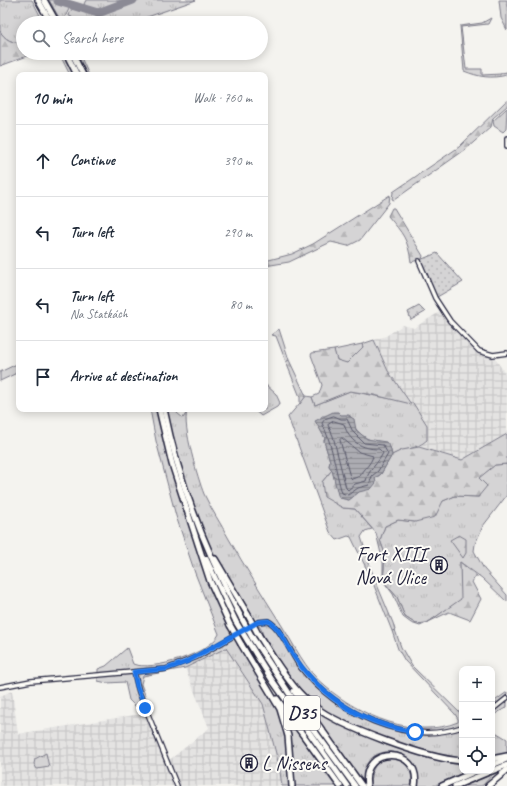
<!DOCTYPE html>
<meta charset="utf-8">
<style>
:root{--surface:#fff;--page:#f2f2f3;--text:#1f2937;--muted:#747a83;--line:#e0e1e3}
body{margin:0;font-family:Caveat,sans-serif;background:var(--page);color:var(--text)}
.controls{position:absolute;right:12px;bottom:12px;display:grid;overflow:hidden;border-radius:8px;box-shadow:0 2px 10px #0003}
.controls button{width:36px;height:36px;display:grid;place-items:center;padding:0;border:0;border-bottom:1px solid var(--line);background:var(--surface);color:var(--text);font:20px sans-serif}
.stop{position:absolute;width:12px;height:12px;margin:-9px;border:3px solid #1a73e8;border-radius:50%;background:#fff}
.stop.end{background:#1a73e8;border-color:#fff;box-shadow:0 1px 4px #0008}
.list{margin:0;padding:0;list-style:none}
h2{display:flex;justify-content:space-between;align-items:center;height:52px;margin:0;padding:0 16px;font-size:17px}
h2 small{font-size:13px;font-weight:400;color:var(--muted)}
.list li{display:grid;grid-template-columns:26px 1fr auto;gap:12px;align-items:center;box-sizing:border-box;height:72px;padding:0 16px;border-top:1px solid var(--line)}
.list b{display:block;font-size:15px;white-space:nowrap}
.list p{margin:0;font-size:13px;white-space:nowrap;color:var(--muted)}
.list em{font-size:13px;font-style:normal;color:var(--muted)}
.icon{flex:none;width:22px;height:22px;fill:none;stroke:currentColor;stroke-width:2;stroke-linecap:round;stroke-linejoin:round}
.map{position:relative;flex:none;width:507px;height:786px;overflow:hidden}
.search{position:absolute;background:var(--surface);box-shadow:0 2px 10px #0003;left:16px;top:16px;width:252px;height:44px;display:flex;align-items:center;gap:10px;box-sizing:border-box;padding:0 14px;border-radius:22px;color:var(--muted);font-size:15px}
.panel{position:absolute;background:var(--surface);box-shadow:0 2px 10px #0003;left:16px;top:72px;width:252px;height:340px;border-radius:8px}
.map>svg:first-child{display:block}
</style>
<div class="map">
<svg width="507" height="786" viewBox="0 0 507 786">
<defs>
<pattern id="industrial-grid" width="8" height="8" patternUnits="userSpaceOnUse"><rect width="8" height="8" fill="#e4e3e2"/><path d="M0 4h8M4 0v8" fill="none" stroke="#c3c2c3"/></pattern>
<pattern id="grass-tufts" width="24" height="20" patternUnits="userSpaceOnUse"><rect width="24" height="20" fill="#d5d4d5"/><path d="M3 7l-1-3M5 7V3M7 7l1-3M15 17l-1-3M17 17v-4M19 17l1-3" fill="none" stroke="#b7b6b8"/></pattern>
<pattern id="forest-firs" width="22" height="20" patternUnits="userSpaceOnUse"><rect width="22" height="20" fill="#d5d4d5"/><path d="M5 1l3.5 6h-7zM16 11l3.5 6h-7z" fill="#b7b6b8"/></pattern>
<pattern id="garden-dots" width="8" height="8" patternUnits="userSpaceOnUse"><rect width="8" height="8" fill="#d5d4d5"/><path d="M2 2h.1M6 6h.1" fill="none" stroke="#b7b6b8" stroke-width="1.8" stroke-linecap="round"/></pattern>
<pattern id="water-rules" width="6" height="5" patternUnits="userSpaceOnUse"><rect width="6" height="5" fill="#acacb2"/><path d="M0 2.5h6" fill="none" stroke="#8c8c92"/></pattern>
</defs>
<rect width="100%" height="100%" fill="#f4f3ef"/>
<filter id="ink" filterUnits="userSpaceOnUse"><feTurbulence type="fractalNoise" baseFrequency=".025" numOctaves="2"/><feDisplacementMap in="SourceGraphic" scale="8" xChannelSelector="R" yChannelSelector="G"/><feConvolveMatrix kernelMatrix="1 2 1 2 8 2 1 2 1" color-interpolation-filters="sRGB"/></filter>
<g filter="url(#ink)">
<path fill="#e4e3e2" d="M49,0h149l-64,23h-69z"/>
<g fill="url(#industrial-grid)">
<path d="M441,311l15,19 27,26 11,1 13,19v58l-45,26 -43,-13 8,-7 -16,-36 -23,-33 -14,-31 12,-4 17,-11 11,3z"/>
<path d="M226,648l37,56 16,61 3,21h-282v-90l12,-5 6,43 129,-21 20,49 42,-34 -24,-60z"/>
</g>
<g fill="url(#grass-tufts)" stroke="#7c7b88">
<path d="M0,0h32l12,23h-21v18c-9,4 -19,-2 -23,-10z"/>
<path d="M47,0h11l10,5 1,4 -5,10 3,4h-7z"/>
<path d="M86,0h39c-9,9 -31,15 -41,4z"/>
<path d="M136,0h60l-66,23h-60l2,-6 -3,-1c2,-8 4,-7 8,-9l25,7z"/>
<path d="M499,0h8v30l-6,-12z"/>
<path d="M491,18l-3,6 -27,3 5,42h16v6l19,-1v-1l6,-1v3c-16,4 -28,2 -43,-4l-4,-45 22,-3z"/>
<path d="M59,53h20l10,22h-19z"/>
<path d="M507,108l-1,21 -3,3 -9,-6 -1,-5z"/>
<path d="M279,329l10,31 -3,2 -10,-26 -5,-1z"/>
<path d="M362,344l1,3 -16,16c-10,-1 -11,-4 -13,-13z"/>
<path d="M265,384l11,10 4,9 -3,4 -16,9 -8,-7h12z"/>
<path d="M350,391l63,12 14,22v15c-11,10 -22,8 -35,15l-2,-8c-13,-5 -26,-7 -34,-18 -5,-5 0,-8 -7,-14l-27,1c-6,7 -1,16 3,22l-1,3 6,20 -1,5 3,4 -10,12 21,26 12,1 17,20 -7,2 -4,6 12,38 -2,3 -20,-41 -3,-1 -11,4 -7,-8 -42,-115 18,-21 6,1 3,8z"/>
<path d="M150,409h26l1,4 6,5 4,-6c-5,13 11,67 17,82 7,15 17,30 25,45 16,28 33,55 50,82 15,23 26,49 47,66 33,28 89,53 132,35v-3l-3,-5 -50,-53 -7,-12 -6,-18 3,-1 6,17 11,19 50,49v44c-47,-7 -125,-33 -159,-65 -9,-8 -38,-47 -40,-58 -1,-4 -1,-6 -4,-10l-24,13c14,23 33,46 43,71 9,24 10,50 11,76h-7l-3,-21 -16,-61 -37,-56 -41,20 -42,8 -2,8 7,19 -11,5 -8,-8 -4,-18 -18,1 -9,-2v-12l8,-3 21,-18 6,16c19,8 78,-11 86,-30l-24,-61 -19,-57 -20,-75z"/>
<path d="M507,464v31l-24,31 -8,18 -1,7 10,18 23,26v7l-25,-24 -22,-16 2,37 -35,24 -11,1 -11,-7 -8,-20 -14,-16 2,-27 -5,-14 5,-14 13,-6 17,2 28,-21 12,-5 24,1 -1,-19 17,-13z"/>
<path d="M507,692v15l-15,9v-13z"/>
<path d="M308,706c21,16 45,24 69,33 28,11 55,22 85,26v6h5l-33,15h-17c4,-46 -59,-44 -53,-4z"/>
<path d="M286,717l49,69h-41l-3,-40z"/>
<path d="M492,730l15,9v15l-15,4z"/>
<path d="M46,753l3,14 -12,2 -3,-5 1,-5z"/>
<path d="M393,758c14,3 21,14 18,28h-40c-2,-16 6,-28 22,-28z"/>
<path d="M494,773l-12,13h-17z"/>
</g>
<g fill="url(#forest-firs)" stroke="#7c7b88">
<path d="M0,31c4,8 14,14 23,10v12l10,1 -33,12z"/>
<path d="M507,100v6l-14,12 -2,9 -25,22 -72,51 -2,-1 1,-7 66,-45z"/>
<path d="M390,195l-1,8 -29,37 -12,6 -17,-4 -42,20 -24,4v-5l27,-7 21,-10z"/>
<path d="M392,208h2l29,48 -1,3 -11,3c-3,-23 -8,-28 -23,-46z"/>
<path d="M374,340l14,31 23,33 -37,-9 -24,-4 -35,14 -3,-8 7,-3 3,-9 -11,-30 1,-2 22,-3 3,10 10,3 16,-16 -1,-3z"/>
<path d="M289,360l17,36 -6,8v-7l-14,-35z"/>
<path d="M19,363v9l-19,9v-9z"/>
<path d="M507,434v30l-12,1 -16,13 8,8 -9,11 -23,-1 -12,5 -8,16 -20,5 -17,-2 -13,6 -5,14 5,14 -2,27 14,16 8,20 11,7 11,-1 34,-24 -1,-37 18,15h-3l-3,5 9,17 -11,21 -21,-8 -29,14 -9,-3 -8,-6 -10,-23 -10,-13v-19l-7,-29 -21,-24 -12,-1 -19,-11 -2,-15 10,-12 8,28 9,2 32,-26 11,-19 10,-5 17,-3 43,13z"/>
<path d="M459,535l7,4v14l-3,5 -13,-18z"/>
<path d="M373,575l20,48 2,7 -3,1 -21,-53z"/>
</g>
<g fill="url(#garden-dots)" stroke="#7c7b88">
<path d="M437,253l26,29 -26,15 -17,-37z"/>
<path d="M419,306l6,6 -14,8 -3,-8z"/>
</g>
<path fill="url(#water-rules)" stroke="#757582" d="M333,412h5l3,3h6l7,4 2,11 11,9 19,3 4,5 2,8 -11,19 -6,4 1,5 -5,6 -12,3 -10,8 -9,-2 -2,-3 -6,-25 -3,-4 1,-5 -6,-20 1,-3 -10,-17z"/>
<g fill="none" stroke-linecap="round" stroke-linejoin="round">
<g stroke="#59596b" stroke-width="1">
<path d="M334,416l7,3h6l6,13 11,11 19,2 5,9 -10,17 -6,5 -3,9 -11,3 -10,7 -6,-2c-7,-23 -9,-48 -20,-70l3,-4z"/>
<path d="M334,421l10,3c5,18 18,25 35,25l4,4c-5,11 -15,17 -17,28l-11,3 -7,6 -2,-2 -13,-52 -5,-11z"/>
<path d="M342,438l17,14 14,4c-2,8 -9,13 -13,20l-8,3 -2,-2 -10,-37z"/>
</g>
<g stroke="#757582" stroke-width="1">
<path d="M49,0l13,23"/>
<path d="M77,53l10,22"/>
<path d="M493,786l14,-12"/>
</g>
<path stroke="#8b8a95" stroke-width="9" d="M58,1l40,12 35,-13"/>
<g stroke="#22223b" stroke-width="6">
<g id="minor">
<path d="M507,138v8"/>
<path d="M419,261l16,37 15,23 29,30 14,4 14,-2"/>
<path d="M134,672l5,20 38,94"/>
<path d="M0,687l31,-6 135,-12 31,-12 61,-35 10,-1c13,6 24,35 33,47 36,45 104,78 161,59"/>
<path d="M492,710l15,-12"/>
</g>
</g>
<g stroke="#22223b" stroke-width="8">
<g id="highway">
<path d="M38,0l13,23"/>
<path d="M44,0l13,23"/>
<path d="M66,53l11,22"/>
<path d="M72,53l11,22"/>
<path d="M159,409l13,55 38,117 20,44"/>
<path d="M164,409c15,74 42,144 78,210"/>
<path d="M206,559l30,63"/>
<path d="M215,559l33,56"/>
<path d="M258,634l19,30"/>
<path d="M252,637l56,85 47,64"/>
<path d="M247,640l25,40 75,106"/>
<path d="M241,644l39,65 8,27 4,50"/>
<path d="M276,662c11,16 22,32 38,44 26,21 114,53 148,55"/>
<path d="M294,691l68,95"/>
<path d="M277,699l63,87"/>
<path d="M492,759l15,-3"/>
<path d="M492,765l15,-6"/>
<path d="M492,771l15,-6"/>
<path d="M367,786c-7,-41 55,-40 48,0"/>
<path d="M442,786l34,-15"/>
<path d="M455,786l36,-15"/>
<path d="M488,786l19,-16"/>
</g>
</g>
<use href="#minor" stroke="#fdfcf7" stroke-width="3.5"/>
<use href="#highway" stroke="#fdfcf7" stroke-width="5"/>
<g stroke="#22223b" stroke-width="8" stroke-linecap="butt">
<g id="highway-bridge">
<path d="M248,615l10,19"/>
<path d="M242,619l10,18"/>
<path d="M236,622l11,18"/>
<path d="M230,625l11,19"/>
</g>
</g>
<use href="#highway-bridge" stroke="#fdfcf7" stroke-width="5"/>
</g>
</g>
<g fill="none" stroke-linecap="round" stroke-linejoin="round" filter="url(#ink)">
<path stroke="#1a73e8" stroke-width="5" d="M145,708l-8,-22 -3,-14 32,-3 20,-7 72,-40 10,-1c12,6 19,26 27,37 28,41 71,67 120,74"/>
</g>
<defs>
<g id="building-ring" transform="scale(0.9)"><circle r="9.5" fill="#fdfcf7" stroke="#22223b" stroke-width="1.5"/><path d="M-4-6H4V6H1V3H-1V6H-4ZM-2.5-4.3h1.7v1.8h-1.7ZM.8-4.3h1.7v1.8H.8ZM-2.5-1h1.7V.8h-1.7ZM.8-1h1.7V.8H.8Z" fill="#22223b"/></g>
</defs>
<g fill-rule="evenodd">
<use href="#building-ring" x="439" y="565"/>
<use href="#building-ring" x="249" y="763"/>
</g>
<g text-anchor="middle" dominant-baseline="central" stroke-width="4" stroke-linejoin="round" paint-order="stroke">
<rect fill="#fdfcf7" stroke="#646373" stroke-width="1" x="284" y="696" width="36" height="34" rx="3"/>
<g font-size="19" font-weight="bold" fill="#22223b">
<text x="302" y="713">D35</text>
</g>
<g font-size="20" fill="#22223b" stroke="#fdfcf7" text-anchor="end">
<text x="426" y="554">Fort XIII<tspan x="426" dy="23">Nová Ulice</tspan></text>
<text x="262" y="763" text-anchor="start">L Nissens</text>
</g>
</g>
</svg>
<div class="controls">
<button>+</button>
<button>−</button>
<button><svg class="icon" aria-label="locate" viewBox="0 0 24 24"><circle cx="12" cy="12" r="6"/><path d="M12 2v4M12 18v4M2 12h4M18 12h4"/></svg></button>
</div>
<div class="stop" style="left:415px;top:732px"></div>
<div class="stop end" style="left:145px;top:708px"></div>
<div class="search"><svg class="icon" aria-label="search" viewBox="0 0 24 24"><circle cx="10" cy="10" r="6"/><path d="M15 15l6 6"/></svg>Search here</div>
<section class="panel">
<h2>10 min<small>Walk · 760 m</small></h2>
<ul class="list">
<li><svg class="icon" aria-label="ahead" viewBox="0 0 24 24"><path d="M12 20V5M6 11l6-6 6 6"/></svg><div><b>Continue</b></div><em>390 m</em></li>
<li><svg class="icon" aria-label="left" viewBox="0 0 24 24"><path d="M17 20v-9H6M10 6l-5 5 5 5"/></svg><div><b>Turn left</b></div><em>290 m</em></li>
<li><svg class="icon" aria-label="left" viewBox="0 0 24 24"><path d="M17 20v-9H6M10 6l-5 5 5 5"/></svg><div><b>Turn left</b><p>Na Statkách</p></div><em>80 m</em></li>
<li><svg class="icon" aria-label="arrive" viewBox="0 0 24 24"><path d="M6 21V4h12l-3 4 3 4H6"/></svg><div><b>Arrive at destination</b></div></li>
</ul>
</section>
</div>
